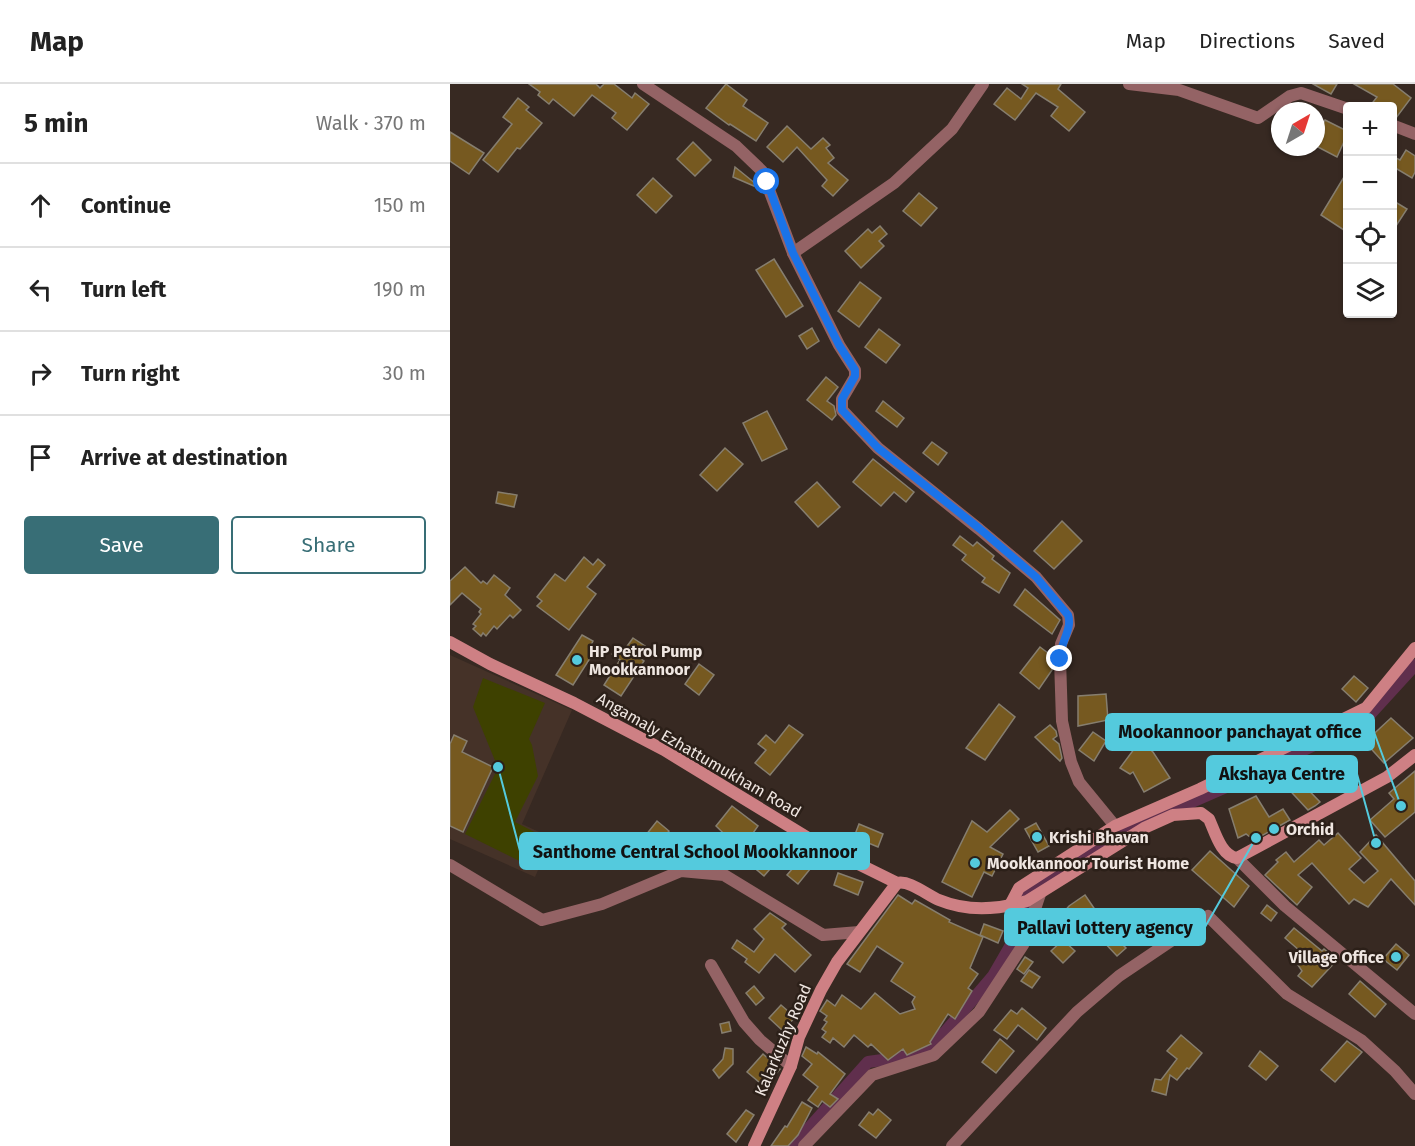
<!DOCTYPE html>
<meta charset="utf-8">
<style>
:root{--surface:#fff;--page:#f2f2f2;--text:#222;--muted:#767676;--line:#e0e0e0;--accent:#386e76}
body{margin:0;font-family:"Fira Sans",sans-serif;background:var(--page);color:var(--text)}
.controls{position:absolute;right:18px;top:18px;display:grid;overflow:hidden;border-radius:6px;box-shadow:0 2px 4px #0004}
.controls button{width:54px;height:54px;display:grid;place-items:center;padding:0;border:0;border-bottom:2px solid var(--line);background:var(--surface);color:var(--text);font:30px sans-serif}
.compass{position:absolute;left:821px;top:18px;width:54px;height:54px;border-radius:50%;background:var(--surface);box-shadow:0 2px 4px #0004;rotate:39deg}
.stop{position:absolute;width:18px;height:18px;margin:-14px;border:4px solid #1a73e8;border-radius:50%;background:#fff}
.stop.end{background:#1a73e8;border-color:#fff;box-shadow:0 2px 6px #0008}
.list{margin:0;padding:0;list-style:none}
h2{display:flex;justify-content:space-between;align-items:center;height:78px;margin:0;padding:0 24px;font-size:26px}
h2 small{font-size:20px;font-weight:400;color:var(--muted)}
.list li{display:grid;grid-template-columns:39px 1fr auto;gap:18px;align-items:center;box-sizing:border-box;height:84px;padding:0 24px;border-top:2px solid var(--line)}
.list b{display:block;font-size:22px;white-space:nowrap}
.list em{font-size:20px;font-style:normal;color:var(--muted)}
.actions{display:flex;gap:12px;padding:18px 24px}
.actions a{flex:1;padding:14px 0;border:2px solid var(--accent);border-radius:6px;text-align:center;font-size:21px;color:var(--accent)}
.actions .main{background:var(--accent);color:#fff}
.icon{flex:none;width:33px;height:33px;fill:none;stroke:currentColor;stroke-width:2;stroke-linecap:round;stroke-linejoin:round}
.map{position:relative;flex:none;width:965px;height:1062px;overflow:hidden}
header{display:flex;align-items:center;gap:36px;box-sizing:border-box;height:84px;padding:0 30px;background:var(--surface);border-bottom:2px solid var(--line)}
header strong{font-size:28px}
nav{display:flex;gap:33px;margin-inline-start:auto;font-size:21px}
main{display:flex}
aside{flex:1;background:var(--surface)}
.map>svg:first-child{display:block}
</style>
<header>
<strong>Map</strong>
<nav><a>Map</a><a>Directions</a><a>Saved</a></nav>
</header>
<main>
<aside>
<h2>5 min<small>Walk · 370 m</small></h2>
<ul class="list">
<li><svg class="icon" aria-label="ahead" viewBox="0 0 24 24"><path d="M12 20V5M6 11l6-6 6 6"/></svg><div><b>Continue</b></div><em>150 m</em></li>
<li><svg class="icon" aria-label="left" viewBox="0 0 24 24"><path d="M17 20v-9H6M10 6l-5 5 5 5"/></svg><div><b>Turn left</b></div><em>190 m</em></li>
<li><svg class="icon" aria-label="right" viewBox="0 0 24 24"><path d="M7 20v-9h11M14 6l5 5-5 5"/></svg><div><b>Turn right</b></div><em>30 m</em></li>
<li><svg class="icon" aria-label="arrive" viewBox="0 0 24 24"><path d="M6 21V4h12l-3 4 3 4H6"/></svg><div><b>Arrive at destination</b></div></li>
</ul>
<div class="actions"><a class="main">Save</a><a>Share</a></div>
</aside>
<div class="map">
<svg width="965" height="1062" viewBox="0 0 965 1062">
<rect width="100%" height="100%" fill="#372922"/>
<path fill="#453228" d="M0,571l122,55 -50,114 30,14 -17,39 -85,-38z"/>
<path fill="#3e4100" d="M33,594l62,25 -16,36 3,6 6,31 -23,46 33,17 -14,29 -69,-34 33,-66 -25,-61z"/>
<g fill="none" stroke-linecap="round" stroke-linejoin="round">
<g stroke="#602f4d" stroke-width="12">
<path d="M575,817l3,-11 86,-54 119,-52 131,-63 51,-56"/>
<path d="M339,1062l20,-18 59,-66 50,-7 28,-24 47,-55 26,-45 6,-29"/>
</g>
</g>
<g fill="#765920" stroke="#867e6f" stroke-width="1.5">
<path d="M79,0h67l4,4 4,-4h10l18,14 3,-5 14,11 -22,26 -15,-12 4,-5 -24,-18 -18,21 -21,-17 -4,5 -11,-9 2,-3z"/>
<path d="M276,0l21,16 -4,6 25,17 -12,18 -26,-17 -1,1 -23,-17z"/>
<path d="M572,0h39l-3,5 27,23 -16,19 -18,-15 7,-9 -22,-14 -21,27 -21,-16 13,-16 14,11 7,-11z"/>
<path d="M863,0h24l-6,10z"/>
<path d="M904,0h39l18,14 -15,20 -4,-1v-11h-22l7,-9z"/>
<path d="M68,14l11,9 -3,3 16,13 -22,26 -3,-1 -19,24 -15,-12 29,-36 -9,-7z"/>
<path d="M875,36l22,11v4l-10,22 -21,-11v-7z"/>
<path d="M337,42l24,23 12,-11 7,7 -4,3 8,10 -6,5 20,17 -15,16 -11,-10 5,-6 -30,-33 -14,15 -16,-15z"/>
<path d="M0,48l34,21 -15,21 -19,-13z"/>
<path d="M243,58l18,18 -16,16 -18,-17z"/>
<path d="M956,66l9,6v16l-3,6 -20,-12v-10l8,4z"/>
<path d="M285,83l21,17 -2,2 -21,-9z"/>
<path d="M897,88v60l-26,-17z"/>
<path d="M203,94l19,18 -16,17 -19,-18z"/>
<path d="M469,109l18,15 -16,18 -18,-15z"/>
<path d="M942,116l15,9 -15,23z"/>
<path d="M430,142l7,8 -8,7 5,5 -23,22 -16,-17 23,-22 4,4z"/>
<path d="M324,175l29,47 -17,11 -30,-47z"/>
<path d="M410,198l21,16 -22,29 -21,-16z"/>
<path d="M362,244l7,13 -12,8 -8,-13z"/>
<path d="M429,245l21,16 -14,18 -21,-16z"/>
<path d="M376,293l12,10 -11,14 7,5 2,9 -4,5 -25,-20z"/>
<path d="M433,317l21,17 -7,9 -21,-16z"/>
<path d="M317,327l20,38 -25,12 -19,-38z"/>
<path d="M482,358l15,11 -9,12 -15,-12z"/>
<path d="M275,364l18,16 -26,27 -17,-16z"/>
<path d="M423,375l41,33 -8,10 -12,-10 -13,14 -28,-24z"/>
<path d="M367,398l23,25 -22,20 -23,-25z"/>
<path d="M48,408l19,3 -3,12 -18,-4z"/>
<path d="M612,437l20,20 -28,28 -20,-18z"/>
<path d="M510,452l13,10 4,-4 17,14 -2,3 18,14 -11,20 -17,-11 3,-4 -23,-18 4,-5 -13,-10z"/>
<path d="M134,473l9,8 5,-6 7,6 -18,22 9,7 -27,36 -32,-24 5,-5 -5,-4 18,-23 10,7z"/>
<path d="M15,483l16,16 2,-2 4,3 7,-9 16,13 -5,7 16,15 -8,8 -3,-3 -13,14 -3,-3 -8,10 -3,-3 -2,3 -8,-7 3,-3 -3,-2 8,-10 -2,-2 2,-3 -19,-16 -12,12v-24z"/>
<path d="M575,505l35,31 -8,14 -38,-29z"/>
<path d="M132,551l11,6 -4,8 5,3 -21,33 -17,-10z"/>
<path d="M183,554l12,8 -7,11 6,4 -23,35 -17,-11 16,-25 -8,-6 6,-9 7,4z"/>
<path d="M590,563l12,9v14l-13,19 -19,-16z"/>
<path d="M249,580l15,11 -15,20 -14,-11z"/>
<path d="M904,592l14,12 -12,14 -14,-13z"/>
<path d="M656,610l2,26 -30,6v-30z"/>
<path d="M549,620l16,13 -30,43 -19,-12z"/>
<path d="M941,634l22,20 -29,25 -19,-21z"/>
<path d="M339,641l14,10 -33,40 -15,-12 11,-13 -8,-6 8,-9 9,8z"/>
<path d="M600,641l6,6 1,5 -4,3 6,5 3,14 -2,3 -25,-24z"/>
<path d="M643,648l13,9 -12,20 -15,-11z"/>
<path d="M4,651l13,6 -5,11 31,15 -30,65 -13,-6v-82z"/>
<path d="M690,657l13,11 17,26 -26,14 -11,-20 -3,2 -10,-6z"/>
<path d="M840,687l30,31 -5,4 -7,4 -27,-29z"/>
<path d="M965,687v41l-30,25 -15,-17 24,-21 -5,-6z"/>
<path d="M806,712l13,21 14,-8 7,11 -36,20 -8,-6 -8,4 -9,-29z"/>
<path d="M282,722l26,20 -5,7 12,9 -15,17 -34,-33z"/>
<path d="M560,726l9,9 -29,28 13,7 -11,22 -8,-4 -12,25 -30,-15 30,-61 15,11z"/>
<path d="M207,737l12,10 -6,8 6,5 -6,7 -5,-3 -7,8 -13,-11z"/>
<path d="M586,739l13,23 -11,6 -13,-23z"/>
<path d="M409,740l24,10 -5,13 -24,-10z"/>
<path d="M888,749l23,25 -12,11 15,14 14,-12 -18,-19 16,-17 39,46v24l-24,-26 -23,28 -14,-8 -5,5 -37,-41 -14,12 14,12 -15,18 -32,-30 13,-13 -2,-2 10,-8 8,10 25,-22 5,5z"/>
<path d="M760,767l39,35 -15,21 -42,-37z"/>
<path d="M307,774l13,11 -6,7 -13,-11z"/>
<path d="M350,776l11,8 -13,16 -11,-9z"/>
<path d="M388,789l25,9 -5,13 -24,-10z"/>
<path d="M448,811l14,9 3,-4 35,20 -1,2 34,15 -13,31 8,6 -10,14 4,3 -17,28 -7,-5 -18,28 1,2 -24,11 -4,-6 -15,11 -17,-16 -3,3 -14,-12 -10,12 -11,-9 -3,5 -8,-6 4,-5 -4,-3 5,-7 -3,-2 3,-4 -7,-5 7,-11 8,6 7,-11 19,14 14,-16 25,21 15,-5 -3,-7 3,-5 -24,-16 12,-18 -26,-17 -17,26 -13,-8z"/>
<path d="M635,811l26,38 15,15 -9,8 -15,-16 -20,-29 -14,18 -11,-9 12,-14z"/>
<path d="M817,821l10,8 -6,8 -10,-8z"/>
<path d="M320,829l16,11 -4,4 29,27 -16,17 -20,-18 -16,19 -14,-11 2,-3 -15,-11 5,-8 17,12 10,-13 -10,-10z"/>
<path d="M534,840l19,7 -5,12 -18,-8z"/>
<path d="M844,844l28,23 2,-2 13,11 -25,27 -14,-11 4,-5 -8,-12 6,-8 -15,-13z"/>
<path d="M613,856l12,11 -12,12 -12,-12z"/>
<path d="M946,860l13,11 -12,15 -14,-11z"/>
<path d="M575,873l8,5 -9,12 -7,-5z"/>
<path d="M579,886l11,7 -8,11 -11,-7z"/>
<path d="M910,897l26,23 -11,13 -26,-23z"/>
<path d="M304,902l10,12 -8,7 -10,-12z"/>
<path d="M331,921l14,12 -12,14 -14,-13z"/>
<path d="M572,924l24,20 -9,12 -19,-15 -11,14 -13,-9 17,-20 6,4z"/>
<path d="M279,938l2,9 -9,2 -2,-9z"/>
<path d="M731,951l21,18 -13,16 -2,-1 -10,12 -7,-5 -4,20 -14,-4 3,-12 6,1 16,-21 -10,-8z"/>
<path d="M550,955l14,12 -18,22 -14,-11z"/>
<path d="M897,957l15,11 -27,30 -14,-12z"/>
<path d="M356,963l11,7 1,-2 27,22 -15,20 8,5 -8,8 -8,-6 -4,6 -10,-7 10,-13 -15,-12 9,-11 -10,-8z"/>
<path d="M275,964l8,1v15l-14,14 -6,-8 10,-11z"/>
<path d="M810,967l18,15 -12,14 -17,-14z"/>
<path d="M313,970l17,15 -15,18 -18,-15z"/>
<path d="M352,1018l10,6 -14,27 -10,11h-17l14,-20 2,1z"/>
<path d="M428,1025l13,11 -15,18 -17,-13 10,-13 4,3z"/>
<path d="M296,1026l8,5 -18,27 -9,-8z"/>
</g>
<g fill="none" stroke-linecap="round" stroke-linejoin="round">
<g stroke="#946365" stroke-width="12">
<path d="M193,0l93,62 26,25 31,82 46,92 16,25v7l-13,22v11l36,38 101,81 57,48 32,38 1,10 -8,19 -1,15 2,62 9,41 8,20 36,44"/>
<path d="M679,0l50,6 79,28 32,-22 11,-3 47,16"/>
<path d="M942,41l23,9"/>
<path d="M343,169l101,-70 58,-54 31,-45"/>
<path d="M787,774l48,48 130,108"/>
<path d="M0,781l92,55 60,-16 79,-33 43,4 99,60 36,-3"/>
<path d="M261,881l33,57 16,18 31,26"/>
<path d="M354,1062l68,-71 62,-20 45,-43 44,-67 17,-51"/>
<path d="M502,1062l125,-134 42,-36 89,-60 79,78 74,46 34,31 20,23"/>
</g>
<g stroke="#ce8084" stroke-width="12">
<path d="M0,558l40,22 84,39 90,47 156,95 77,38c13,-3 30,12 42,17 29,12 58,10 88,1l117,-73 29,-13 28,-2 8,6c6,13 12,37 28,39l150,-81 28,-22"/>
<path d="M559,823l10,-19 96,-62 85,-37 166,-81 49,-60"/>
<path d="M304,1062l37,-80 8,-29 22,-47 16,-28 60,-79"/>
</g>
</g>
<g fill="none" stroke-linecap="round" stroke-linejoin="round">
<path stroke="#1a73e8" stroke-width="8" d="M317,98l26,71 46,92 16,25v6l-13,23v11l36,38 102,81 56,48 32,38c5,13 -8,28 -8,44"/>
</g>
<g fill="#54cadd" stroke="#2c2019" stroke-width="2">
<circle cx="127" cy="576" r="6"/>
<circle cx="824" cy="745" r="6"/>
<circle cx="587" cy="753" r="6"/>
<circle cx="525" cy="779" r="6"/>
<circle cx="946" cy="873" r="6"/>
</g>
<g text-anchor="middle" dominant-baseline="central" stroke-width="5" stroke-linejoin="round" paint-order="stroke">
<g font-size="16" font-weight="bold" fill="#efe6e1" stroke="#2c2019" text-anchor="start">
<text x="139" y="567">HP Petrol Pump<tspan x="139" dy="18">Mookkannoor</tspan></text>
<text x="836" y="745">Orchid</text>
<text x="599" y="753">Krishi Bhavan</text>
<text x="537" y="779">Mookkannoor Tourist Home</text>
<text x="934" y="873" text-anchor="end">Village Office</text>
</g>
<g font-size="16" fill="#efe6e1" stroke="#2c2019">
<text transform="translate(249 671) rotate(30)">Angamaly Ezhattumukham Road</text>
<text transform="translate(333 956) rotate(-67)">Kalarkuzhy Road</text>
</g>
</g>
<path fill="none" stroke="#54cadd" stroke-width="2" d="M951 722L924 648M926 759L907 690M48 683L70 767M806 754L755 843"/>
<g fill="#54cadd" stroke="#2c2019" stroke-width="2">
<circle cx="951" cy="722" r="6"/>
<circle cx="926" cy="759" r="6"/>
<circle cx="48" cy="683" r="6"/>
<circle cx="806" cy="754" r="6"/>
</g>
<g fill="#54cadd" stroke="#54cadd" stroke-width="2">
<rect x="656" y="630" width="268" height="36" rx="6"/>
<rect x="757" y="672" width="150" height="36" rx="6"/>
<rect x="70" y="749" width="349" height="36" rx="6"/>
<rect x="555" y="825" width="200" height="36" rx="6"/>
</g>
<g font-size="18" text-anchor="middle" font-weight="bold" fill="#111">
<text x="790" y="654">Mookannoor panchayat office</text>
<text x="832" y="696">Akshaya Centre</text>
<text x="245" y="774">Santhome Central School Mookkannoor</text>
<text x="655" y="850">Pallavi lottery agency</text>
</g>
</svg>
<div class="controls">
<button>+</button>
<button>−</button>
<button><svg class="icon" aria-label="locate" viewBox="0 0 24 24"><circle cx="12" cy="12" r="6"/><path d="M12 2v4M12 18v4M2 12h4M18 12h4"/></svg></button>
<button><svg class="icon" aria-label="layers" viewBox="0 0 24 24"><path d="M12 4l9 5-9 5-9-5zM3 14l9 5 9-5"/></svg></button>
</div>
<svg class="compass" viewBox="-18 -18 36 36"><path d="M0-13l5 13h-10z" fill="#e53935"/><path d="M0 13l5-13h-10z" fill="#767676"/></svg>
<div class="stop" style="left:317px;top:98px"></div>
<div class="stop end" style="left:610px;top:575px"></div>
</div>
</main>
